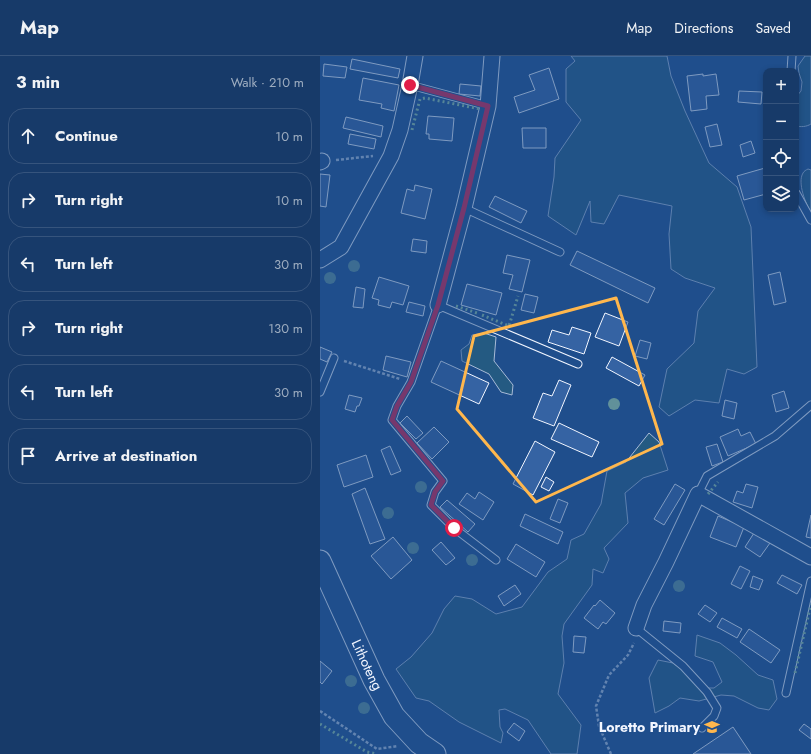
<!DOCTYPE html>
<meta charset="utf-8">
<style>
:root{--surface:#173a69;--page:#20416f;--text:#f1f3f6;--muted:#9eadc0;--line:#36547d}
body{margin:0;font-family:Jost,sans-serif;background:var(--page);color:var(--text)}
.controls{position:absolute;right:12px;top:12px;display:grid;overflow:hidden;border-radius:8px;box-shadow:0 2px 6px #0003}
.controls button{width:36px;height:36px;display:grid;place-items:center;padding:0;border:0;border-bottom:1px solid var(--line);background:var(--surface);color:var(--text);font:20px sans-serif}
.stop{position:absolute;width:12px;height:12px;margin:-9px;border:3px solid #e11d48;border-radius:50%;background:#fff}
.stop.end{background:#e11d48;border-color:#fff;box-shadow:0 1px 4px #0008}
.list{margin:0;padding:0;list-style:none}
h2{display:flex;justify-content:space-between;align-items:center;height:52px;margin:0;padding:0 16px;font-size:17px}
h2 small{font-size:13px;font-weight:400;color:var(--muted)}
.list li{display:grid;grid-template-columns:26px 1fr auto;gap:12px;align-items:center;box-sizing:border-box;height:56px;margin:0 8px 8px;padding:0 8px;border:1px solid var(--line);border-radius:16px}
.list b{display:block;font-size:15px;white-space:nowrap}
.list em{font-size:13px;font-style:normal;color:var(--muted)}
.icon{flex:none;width:22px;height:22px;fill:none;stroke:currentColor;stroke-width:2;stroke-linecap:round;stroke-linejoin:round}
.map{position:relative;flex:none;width:491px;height:698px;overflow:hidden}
header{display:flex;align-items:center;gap:24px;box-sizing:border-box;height:56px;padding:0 20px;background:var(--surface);border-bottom:1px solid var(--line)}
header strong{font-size:19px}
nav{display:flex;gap:22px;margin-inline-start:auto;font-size:14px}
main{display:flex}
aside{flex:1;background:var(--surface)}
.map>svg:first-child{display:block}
</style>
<header>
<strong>Map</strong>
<nav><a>Map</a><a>Directions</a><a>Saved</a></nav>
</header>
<main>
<aside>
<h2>3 min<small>Walk · 210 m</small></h2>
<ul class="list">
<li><svg class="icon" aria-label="ahead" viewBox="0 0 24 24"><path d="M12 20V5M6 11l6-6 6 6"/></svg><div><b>Continue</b></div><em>10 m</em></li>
<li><svg class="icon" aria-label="right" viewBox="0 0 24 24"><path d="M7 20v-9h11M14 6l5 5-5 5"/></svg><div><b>Turn right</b></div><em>10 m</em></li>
<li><svg class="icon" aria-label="left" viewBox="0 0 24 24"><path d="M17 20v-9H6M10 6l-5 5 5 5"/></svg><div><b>Turn left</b></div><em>30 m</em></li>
<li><svg class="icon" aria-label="right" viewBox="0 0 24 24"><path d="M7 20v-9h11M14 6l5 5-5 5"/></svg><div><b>Turn right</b></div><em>130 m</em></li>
<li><svg class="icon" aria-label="left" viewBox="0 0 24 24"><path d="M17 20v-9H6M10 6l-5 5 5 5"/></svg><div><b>Turn left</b></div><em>30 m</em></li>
<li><svg class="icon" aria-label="arrive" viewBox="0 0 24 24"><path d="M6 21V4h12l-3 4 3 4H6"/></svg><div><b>Arrive at destination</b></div></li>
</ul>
</aside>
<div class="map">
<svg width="491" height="698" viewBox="0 0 491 698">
<rect width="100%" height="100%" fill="#1f4e8c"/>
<g fill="#245a82" stroke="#a8bbd7">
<path d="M251,0h96l4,20 14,35 24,52 28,24 14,40 6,140 -13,7 -17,-5 -8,34 -24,-3 -26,16 -10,-9 8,-38 27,-26 4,-32 17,-23 -30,-10 -14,-9 -2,-35 3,-28 -53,-11 -15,29 -13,-2 -1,-21 -14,34 -28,-19 6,-39 1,-19 26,-38 -15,-18v-33l9,-8z"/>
<path d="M485,0h6v68c-5,3 -10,3 -15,2v-29l5,-6 1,-9 -3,-9 -1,-7z"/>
<path d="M488,113l3,1v43c-5,-9 -14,-30 -8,-40 1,-2 3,-3 5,-4z"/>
<path d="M164,277l12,4 -2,24 19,24 -1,10 -11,-3 -12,-18 -27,-13 -1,-11 8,-6 3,-9z"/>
<path d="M329,377l10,9 9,28 -25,8 -18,15 3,30 -24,25 5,11 -6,14 -10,-4 -1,16 -28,39 -2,12 2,27 -6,31 23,31 -4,29h-26l-23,-34 -23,-11 -6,1 1,17 3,6 -2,10 -42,-21 -30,-21 -13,-3 -20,-29 15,-12 21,-24 12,-24 11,-13 17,3 24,15 26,-7 26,-35 19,-13 4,-19 13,-6 17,-30 6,-33 19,-9z"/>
<path d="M377,579l23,8 16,12 22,20 15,5 4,19 -8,11 -11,-2 -24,-12 -13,-1 -22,6 -19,-3 -11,8 -14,7 -6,-35 9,-18 15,3 14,10 12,15h15l8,-6 -9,-20 -18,-6z"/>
</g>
<g fill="#3563a3" stroke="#f2f6ff">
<path d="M32,3l48,10 -2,9 -48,-9z"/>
<path d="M4,8l23,3 -2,11 -22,-2z"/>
<path d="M229,12l10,31 -40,14 -5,-16 21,-7 -6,-15z"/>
<path d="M383,18v2l13,-2 3,21 -13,1 1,13 -16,2 -4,-35z"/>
<path d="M43,22l36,7 -5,26 -13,-3 1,-4 -23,-4z"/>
<path d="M140,28l21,2 -1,10 -21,-2z"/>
<path d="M419,35l23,1 -1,12 -23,-2z"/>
<path d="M108,60l26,2 -2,23 -23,-2v-5h-3z"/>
<path d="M26,61l37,9 -2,11 -38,-9z"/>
<path d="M397,68l5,21 -12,2 -5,-20z"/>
<path d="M202,72h24v20h-23z"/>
<path d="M30,78l26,5 -2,10 -26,-5z"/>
<path d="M431,85l4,12 -12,4 -3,-12z"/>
<path d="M445,112l1,5v21l-22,6 -7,-24z"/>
<path d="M0,118l10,1 -4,32 -6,-1z"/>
<path d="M95,129l17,4 -7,30 -24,-6 6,-24 7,2z"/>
<path d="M175,140l32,15 -6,12 -32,-16z"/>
<path d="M93,183l14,2 -1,12 -15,-2z"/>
<path d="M257,195l78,37 -7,15 -78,-38z"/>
<path d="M187,199l23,5 -8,32 -13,-3 4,-14 -10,-2z"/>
<path d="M460,216l6,30 -12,3 -6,-30z"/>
<path d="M59,221l30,9 -6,19 -11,-3 -2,6 -12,-3 1,-5 -7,-2z"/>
<path d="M147,228l35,9 -6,22 -35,-10z"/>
<path d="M36,231l9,2 -2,19 -10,-1z"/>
<path d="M205,238l13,3 -4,16 -13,-3z"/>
<path d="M89,246l16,4 -2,10 -17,-4z"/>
<path d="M285,257l23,9 -9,24 -24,-9z"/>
<path d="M252,271l19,6 -7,21 -36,-12 4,-12 17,5z"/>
<path d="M320,284l11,3 -4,16 -12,-3z"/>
<path d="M0,291l12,5 -5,10 -7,-3z"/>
<path d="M66,300l25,6 -4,15 -24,-7z"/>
<path d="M292,301l33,18 -6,11 -33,-18z"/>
<path d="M121,305l48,22 -10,21 -48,-22z"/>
<path d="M239,324l12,5 -17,41 -21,-8 10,-25 9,3z"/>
<path d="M464,335l5,17 -13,4 -4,-17z"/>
<path d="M29,339l13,3 -3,8h-2l-2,6 -10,-3z"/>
<path d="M405,344l12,3 -3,16 -12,-3z"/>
<path d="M87,360l16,17 -7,6 -16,-16z"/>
<path d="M239,367l40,19 -7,15 -41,-18z"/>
<path d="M114,371l15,15 -17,17 -15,-16z"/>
<path d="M418,373l3,7 9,-4 6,12 -28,12 -8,-19z"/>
<path d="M215,385l20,11 -22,43 -20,-11z"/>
<path d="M397,388l6,18 -11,4 -6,-19z"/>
<path d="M70,390l11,25 -10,4 -10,-25z"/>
<path d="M46,399l7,22 -29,10 -7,-22z"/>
<path d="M226,421l8,5 -5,9 -8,-4z"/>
<path d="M355,428l10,6 -21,35 -10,-6z"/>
<path d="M426,428l12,3 -6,21 -19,-6 4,-11 6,2z"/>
<path d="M45,432l20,51 -15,5 -18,-50z"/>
<path d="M159,436l15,10 -11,18 -24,-16 8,-11 8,6z"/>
<path d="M238,443l10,4 -8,20 -10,-4z"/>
<path d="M127,444l28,24 -7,8 -28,-25z"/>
<path d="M205,458l38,18 -5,12 -38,-18z"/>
<path d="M491,459v23l-5,-1z"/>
<path d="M398,460l26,11 -8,20 -26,-10z"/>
<path d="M434,477l16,10 -10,14 -15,-10z"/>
<path d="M73,481l19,23 -21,19 -20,-23z"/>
<path d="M121,486l14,16 -9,7 -14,-15z"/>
<path d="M196,488l29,18 -9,15 -29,-18z"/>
<path d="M420,510l10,5 -9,18 -10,-5z"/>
<path d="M462,519l20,10 -5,9 -20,-11z"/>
<path d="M433,520l10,4 -4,10 -9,-3z"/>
<path d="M195,529l6,9 -17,12 -6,-10z"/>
<path d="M280,544l15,13 -9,11 -3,-2 -5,7 -14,-11 10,-13 1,1z"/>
<path d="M385,549l12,8 -7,9 -12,-8z"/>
<path d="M402,562l20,11 -5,9 -20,-11z"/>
<path d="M344,565l17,2 -1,10 -17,-2z"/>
<path d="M429,573l31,21 -9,13 -31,-21z"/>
<path d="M254,580l12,1 -2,16 -11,-1z"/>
<path d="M0,605l12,10 -10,13 -2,-2z"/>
<path d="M194,667l11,8 -6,10 -12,-9z"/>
<path d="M484,668l7,5v10l-12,-9z"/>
<path d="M413,671l18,27h-58z"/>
</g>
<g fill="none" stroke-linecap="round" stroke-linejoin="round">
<g stroke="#f2f6ff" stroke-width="9">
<g id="lane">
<path d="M471,15l1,-15"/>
<path d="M90,29l78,21"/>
<path d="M476,137l15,27"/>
<path d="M144,152l96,44"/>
<path d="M0,336l14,-34"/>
<path d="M378,438l9,-18 68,-40 36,-31"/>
<path d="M176,504l-42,-32 -23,-23 4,-13 8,-11 -51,-61 5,-14 14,-24 27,-77 140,59"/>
<path d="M316,572l47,38 24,26 10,16 -3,8 -12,12"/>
<path d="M466,637l25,-112"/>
</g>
</g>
<g stroke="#f2f6ff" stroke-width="17">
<g id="street">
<path d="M0,106l2,-1"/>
<path d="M0,204l21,-13 50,-91 9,-26 10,-45 5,-29"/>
<path d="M118,249l26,-97 24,-102 4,-50"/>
<path d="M316,572l8,-23 22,-43 32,-68 113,63"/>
</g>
</g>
<g stroke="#f2f6ff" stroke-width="23">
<g id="secondary">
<path id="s1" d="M0,505l54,119 20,36 25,27 16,11"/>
</g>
</g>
<g stroke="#b3c4dc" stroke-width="2.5" stroke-dasharray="3 2" stroke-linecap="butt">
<path d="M16,104l37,-4"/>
<path d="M24,305l56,18"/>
<path d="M0,655l57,38 21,-3"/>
<path d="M291,698l-12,-28 -3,-20 13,-31 19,-20 6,-12"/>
</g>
<use href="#lane" stroke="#1f4e8c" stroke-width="7"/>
<use href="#street" stroke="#1f4e8c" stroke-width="15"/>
<use href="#secondary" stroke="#1f4e8c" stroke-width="21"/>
<g stroke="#97c8a6" stroke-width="3" stroke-dasharray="2 3" stroke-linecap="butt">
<path d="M92,74l8,-31 5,-1 55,11"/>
<path d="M136,250l21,7"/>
<path d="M162,259l27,11 9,-30"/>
<path d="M388,438l10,-12"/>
<path d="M475,617l16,-69"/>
<path d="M0,668l47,28 10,2"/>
</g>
</g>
<g fill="#61919a">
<circle cx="34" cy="210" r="6"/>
<circle cx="10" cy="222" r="6"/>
<circle cx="294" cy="348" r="6"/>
<circle cx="101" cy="431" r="6"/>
<circle cx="68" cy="457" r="6"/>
<circle cx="93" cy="492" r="6"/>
<circle cx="152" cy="504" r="6"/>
<circle cx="359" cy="530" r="6"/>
<circle cx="31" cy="625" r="6"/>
<circle cx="44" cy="652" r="6"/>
</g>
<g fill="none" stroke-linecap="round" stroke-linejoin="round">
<path stroke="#e11d48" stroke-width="5" d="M90,29l78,21 -24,102 -26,97 -27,77 -14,24 -5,14 51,61 -8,11 -4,13 23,23"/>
</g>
<path d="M0 0H491V698H0ZM296,242l46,146 -126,58 -79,-93 17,-73z" fill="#1f4e8c" fill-opacity=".55" fill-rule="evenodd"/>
<path fill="none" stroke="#ffb74d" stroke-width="3" stroke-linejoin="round" d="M296,242l46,146 -126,58 -79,-93 17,-73z"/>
<defs>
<g id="school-bare" transform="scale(1.2)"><path d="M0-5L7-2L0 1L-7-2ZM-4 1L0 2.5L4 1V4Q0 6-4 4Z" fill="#ffb74d" stroke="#1f4e8c" stroke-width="2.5" paint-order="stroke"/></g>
</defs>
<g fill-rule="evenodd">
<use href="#school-bare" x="392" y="671"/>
</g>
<g text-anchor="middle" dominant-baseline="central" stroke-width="3" stroke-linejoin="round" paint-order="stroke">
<g font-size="14" fill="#f2f6ff" stroke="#1f4e8c">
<text stroke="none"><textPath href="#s1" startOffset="114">Lithoteng</textPath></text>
</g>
<g font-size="14" font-weight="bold" fill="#f2f6ff" stroke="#1f4e8c" text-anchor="end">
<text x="380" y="671">Loretto Primary</text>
</g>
</g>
</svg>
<div class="controls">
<button>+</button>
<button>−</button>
<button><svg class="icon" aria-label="locate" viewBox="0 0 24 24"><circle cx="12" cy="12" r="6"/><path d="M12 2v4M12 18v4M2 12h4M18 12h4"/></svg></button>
<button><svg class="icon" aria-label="layers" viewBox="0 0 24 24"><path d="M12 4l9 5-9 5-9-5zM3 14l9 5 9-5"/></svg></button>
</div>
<div class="stop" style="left:134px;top:472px"></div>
<div class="stop end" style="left:90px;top:29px"></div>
</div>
</main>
